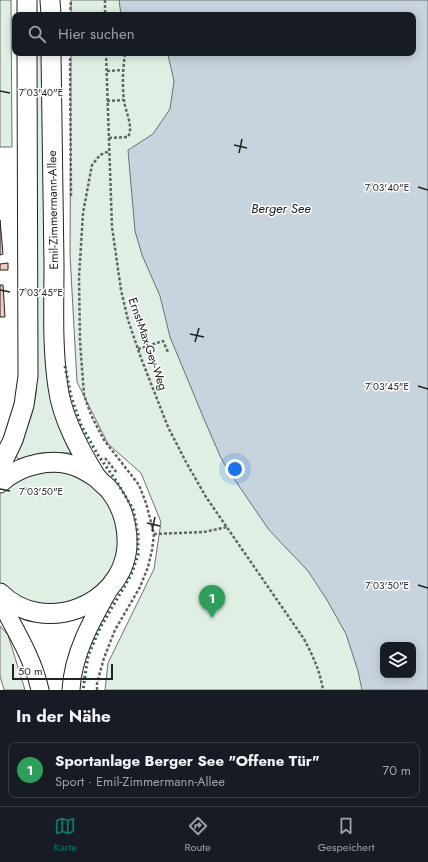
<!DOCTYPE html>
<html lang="de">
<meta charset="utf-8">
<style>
:root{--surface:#171b24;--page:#242831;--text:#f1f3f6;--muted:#9ea1a6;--line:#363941;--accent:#0f766e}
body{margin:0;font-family:Jost,sans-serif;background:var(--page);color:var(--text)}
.controls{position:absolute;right:12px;bottom:12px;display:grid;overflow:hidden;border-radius:8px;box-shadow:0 2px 10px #0003}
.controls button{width:36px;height:36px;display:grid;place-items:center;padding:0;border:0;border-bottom:1px solid var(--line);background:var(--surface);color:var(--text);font:20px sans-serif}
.scale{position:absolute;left:12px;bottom:10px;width:101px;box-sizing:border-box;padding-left:4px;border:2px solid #222;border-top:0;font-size:11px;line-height:14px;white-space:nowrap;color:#222;-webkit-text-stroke:3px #fff;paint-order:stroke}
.you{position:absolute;left:235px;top:469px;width:14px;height:14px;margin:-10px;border:3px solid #fff;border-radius:50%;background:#1a73e8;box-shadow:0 0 0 6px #1a73e833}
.badge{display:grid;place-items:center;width:26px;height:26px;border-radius:50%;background:var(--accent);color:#fff;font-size:13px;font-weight:700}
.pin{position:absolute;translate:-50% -33px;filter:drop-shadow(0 1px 2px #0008)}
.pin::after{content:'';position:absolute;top:21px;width:14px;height:12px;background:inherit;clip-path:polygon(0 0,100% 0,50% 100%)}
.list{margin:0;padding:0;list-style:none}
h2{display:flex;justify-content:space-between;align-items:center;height:52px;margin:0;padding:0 16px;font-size:17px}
h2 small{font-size:13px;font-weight:400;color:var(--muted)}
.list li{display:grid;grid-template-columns:26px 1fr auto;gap:12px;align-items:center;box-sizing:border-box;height:56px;margin:0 8px 8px;padding:0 8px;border:1px solid var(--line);border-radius:8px}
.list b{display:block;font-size:15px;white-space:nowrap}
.list p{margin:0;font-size:13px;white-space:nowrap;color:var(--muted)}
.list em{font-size:13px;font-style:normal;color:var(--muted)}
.icon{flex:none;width:22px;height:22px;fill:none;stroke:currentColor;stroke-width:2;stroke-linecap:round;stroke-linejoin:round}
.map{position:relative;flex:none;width:428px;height:690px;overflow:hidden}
.search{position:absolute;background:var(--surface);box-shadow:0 2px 10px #0003;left:12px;right:12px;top:12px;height:44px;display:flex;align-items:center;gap:10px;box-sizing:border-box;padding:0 14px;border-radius:8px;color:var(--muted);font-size:15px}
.sheet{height:116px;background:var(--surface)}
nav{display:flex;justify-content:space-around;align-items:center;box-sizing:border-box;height:56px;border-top:1px solid var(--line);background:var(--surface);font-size:11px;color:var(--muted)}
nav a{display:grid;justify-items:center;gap:2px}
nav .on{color:var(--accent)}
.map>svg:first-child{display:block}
</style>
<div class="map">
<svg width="428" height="690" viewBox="0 0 428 690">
<rect width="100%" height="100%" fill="#fff"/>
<g fill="#e0efe3" stroke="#6f6f6f" fill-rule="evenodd">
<path d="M0,0h11l1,147h-12z"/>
<path d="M71,0h357v690h-323l3,-27 46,-94 7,-47 -20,-49 -33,-29 -31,-62 -7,-127 1,-202h342v-38h-342zM383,645h30v30h-30z"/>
<path d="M34,53h7l4,49 8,300 4,18 13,28 2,5h-31l-22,6 -3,-2 15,-41 5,-22z"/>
<path d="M54,469l28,7 16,12 15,21 7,28 -4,24 -14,24 -34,21 -47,-4 -21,-16v-94l22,-17z"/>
<path d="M0,626l8,9 17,55h-21l-4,-14z"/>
</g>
<path fill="#c7d3dd" stroke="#6f6f6f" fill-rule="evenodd" d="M119,0h309v690h-66l-4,-19 -12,-37 -19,-34 -19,-29 -39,-41 -41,-60 -7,-12 -17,-39 -34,-82 -10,-41 -18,-41 -7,-24 -7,-81 25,-16 17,-25 4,-28 -6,-26 -2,-2h247v-38h-292zM383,645h30v30h-30z"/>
<g fill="#f3c9c0" stroke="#222">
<path d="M0,220l3,34 -3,1z"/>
<path d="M8,263v7h-8v-6z"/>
<path d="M0,285h3l2,32h-5z"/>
</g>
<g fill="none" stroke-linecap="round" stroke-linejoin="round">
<g stroke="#222" stroke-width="19">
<g id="secondary">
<path d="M0,601c15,29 33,57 40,89"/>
<path d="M71,690c2,-37 21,-70 39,-102"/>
</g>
</g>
<g stroke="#222" stroke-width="21">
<g id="primary">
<path d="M27,0v15"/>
<path d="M50,0l1,15"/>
<path d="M0,467l13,-27 11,-35 4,-29 -1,-323"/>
<path d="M0,483c20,-19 55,-27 80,-15 6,3 11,6 17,10"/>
<path d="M0,593c42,43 122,14 127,-46 1,-20 -4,-39 -16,-55 -4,-6 -12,-10 -16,-17 -16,-26 -33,-57 -37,-88 -6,-40 -4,-82 -4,-122 -1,-71 -2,-141 -3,-212"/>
</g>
</g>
<g stroke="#646464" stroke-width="2.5" stroke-dasharray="3 2" stroke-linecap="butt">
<path d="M105,0v15"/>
<path d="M70,15l1,-15"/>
<path d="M70,53l1,145"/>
<path d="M106,53l6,174 9,63 7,30 13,38 27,69 18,35 20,35 98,142c9,17 16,32 19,51"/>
<path d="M107,71l16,-1"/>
<path d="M107,101l17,-1"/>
<path d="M109,138l19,-1c6,-10 -3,-26 -4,-37 -2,-15 -1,-32 1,-47"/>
<path d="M138,349l25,-8 5,11"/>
<path d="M105,458l12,15"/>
<path d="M154,534l50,-2 23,-5"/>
<path d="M97,690v-7l7,-25 11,-28 25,-43 8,-20 4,-17 2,-16 -8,-31 -7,-18 -35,-45 -13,-25 -7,-20 -4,-54 -1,-64 4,-64 9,-48 8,-10 9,-4"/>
</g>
<use href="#secondary" stroke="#fff" stroke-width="17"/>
<use href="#primary" stroke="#fff" stroke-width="19"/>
<path stroke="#2f5e38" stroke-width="3" stroke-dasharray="2 3" stroke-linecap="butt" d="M65,366l6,30 10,29 17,30 19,27 16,27 5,25v21l-7,20 -31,53 -12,28 -5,34"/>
</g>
<path fill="none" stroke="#222" stroke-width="1.5" d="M0,91l10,2M234,145l13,3M239,153l3,-14M418,187l10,3M0,290l10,2M190,334l14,3M195,342l4,-14M418,386l10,3M0,489l10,2M147,523l13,3M152,531l3,-14M418,585l10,3"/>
<g text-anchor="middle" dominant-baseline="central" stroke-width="3" stroke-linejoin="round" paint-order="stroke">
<g font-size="12" fill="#222" stroke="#fff">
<text transform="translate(53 210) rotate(-91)">Emil-Zimmermann-Allee</text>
<text transform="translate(148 344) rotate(71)">Ernst-Max-Gey-Weg</text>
</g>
<g font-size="13" font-style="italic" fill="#222" stroke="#fff">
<text x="281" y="208">Berger See</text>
</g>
</g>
<g font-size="10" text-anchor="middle" fill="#222" stroke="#fff" stroke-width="3" stroke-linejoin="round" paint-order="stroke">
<text x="41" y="96">7°03'40"E</text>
<text x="387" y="191">7°03'40"E</text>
<text x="41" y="296">7°03'45"E</text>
<text x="387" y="390">7°03'45"E</text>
<text x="41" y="495">7°03'50"E</text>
<text x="387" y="589">7°03'50"E</text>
</g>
</svg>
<div class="controls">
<button><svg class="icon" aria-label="layers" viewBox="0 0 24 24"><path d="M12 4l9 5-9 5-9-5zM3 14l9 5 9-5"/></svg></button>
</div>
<div class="scale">50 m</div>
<div class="you"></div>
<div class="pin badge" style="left:212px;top:618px;background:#2e9e5b">1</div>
<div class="search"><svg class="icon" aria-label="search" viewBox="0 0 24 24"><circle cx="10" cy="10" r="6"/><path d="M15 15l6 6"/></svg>Hier suchen</div>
</div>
<section class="sheet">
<h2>In der Nähe<small></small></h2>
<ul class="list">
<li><span class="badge" style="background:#2e9e5b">1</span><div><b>Sportanlage Berger See &quot;Offene Tür&quot;</b><p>Sport · Emil-Zimmermann-Allee</p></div><em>70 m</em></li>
</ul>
</section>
<nav>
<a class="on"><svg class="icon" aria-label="map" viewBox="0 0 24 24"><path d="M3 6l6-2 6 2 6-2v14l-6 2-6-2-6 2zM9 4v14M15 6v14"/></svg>Karte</a>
<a><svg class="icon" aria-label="directions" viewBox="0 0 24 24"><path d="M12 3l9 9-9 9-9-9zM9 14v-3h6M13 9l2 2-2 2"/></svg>Route</a>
<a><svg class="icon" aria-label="saved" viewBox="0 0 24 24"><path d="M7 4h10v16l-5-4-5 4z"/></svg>Gespeichert</a>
</nav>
